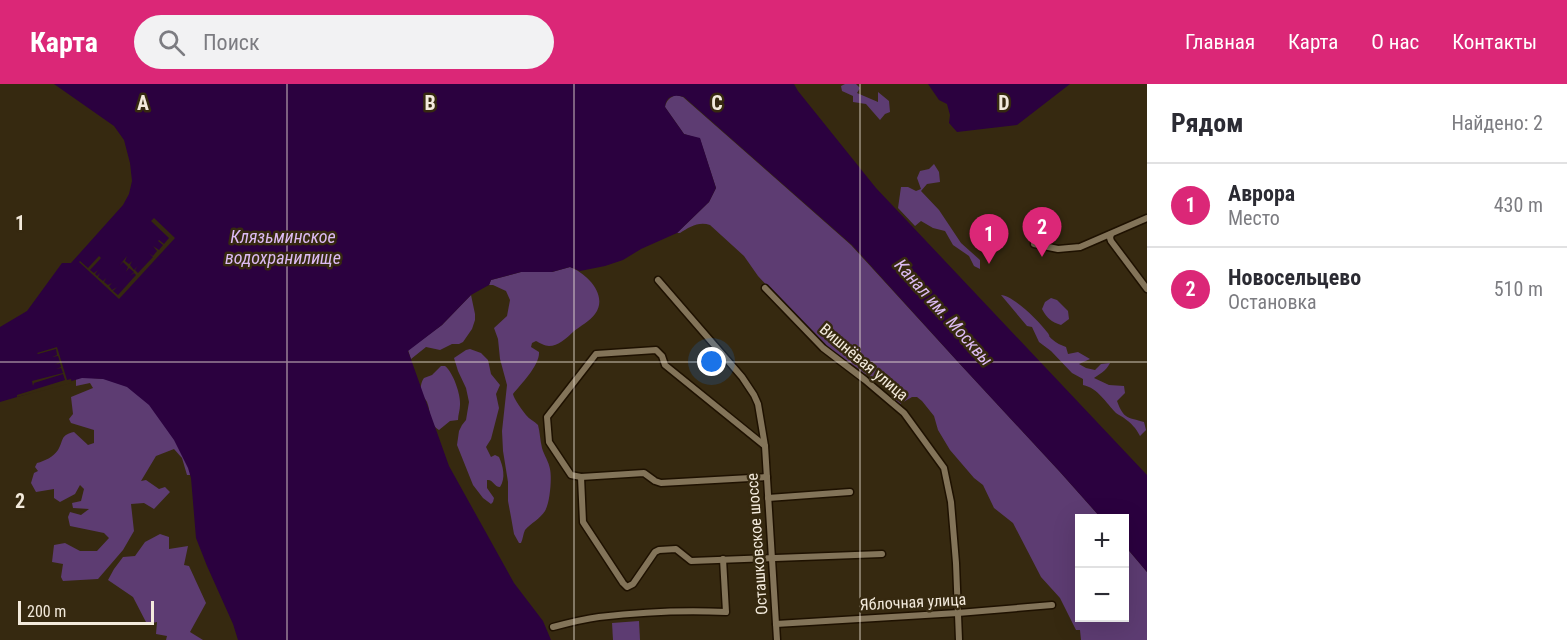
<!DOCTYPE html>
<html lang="ru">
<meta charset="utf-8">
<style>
:root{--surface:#fff;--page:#f2f2f3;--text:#2b2b33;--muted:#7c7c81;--line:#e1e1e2;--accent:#db2777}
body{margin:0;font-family:"Roboto Condensed",sans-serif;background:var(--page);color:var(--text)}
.controls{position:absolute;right:18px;bottom:18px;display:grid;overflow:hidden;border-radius:0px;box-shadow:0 6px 24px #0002}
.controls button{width:54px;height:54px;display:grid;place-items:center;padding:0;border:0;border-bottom:2px solid var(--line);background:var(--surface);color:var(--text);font:30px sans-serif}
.scale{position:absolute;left:18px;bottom:15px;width:136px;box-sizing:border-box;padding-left:6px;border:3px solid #f3eadc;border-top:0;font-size:16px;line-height:21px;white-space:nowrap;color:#f3eadc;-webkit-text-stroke:4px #362910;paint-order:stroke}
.you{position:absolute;left:712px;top:278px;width:21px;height:21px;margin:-15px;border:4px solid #fff;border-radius:50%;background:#1a73e8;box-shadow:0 0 0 9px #1a73e833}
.badge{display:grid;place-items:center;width:39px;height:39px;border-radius:50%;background:var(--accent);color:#fff;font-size:20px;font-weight:700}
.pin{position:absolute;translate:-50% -50px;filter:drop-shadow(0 2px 3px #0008)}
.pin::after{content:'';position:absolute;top:32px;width:21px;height:18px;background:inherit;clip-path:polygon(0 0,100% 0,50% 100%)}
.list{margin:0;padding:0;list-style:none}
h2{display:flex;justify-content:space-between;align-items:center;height:78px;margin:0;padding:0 24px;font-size:26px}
h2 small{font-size:20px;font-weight:400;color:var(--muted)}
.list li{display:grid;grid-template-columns:39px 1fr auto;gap:18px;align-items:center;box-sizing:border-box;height:84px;padding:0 24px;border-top:2px solid var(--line)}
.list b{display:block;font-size:22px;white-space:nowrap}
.list p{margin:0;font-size:20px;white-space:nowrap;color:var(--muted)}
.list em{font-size:20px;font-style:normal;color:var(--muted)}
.icon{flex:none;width:33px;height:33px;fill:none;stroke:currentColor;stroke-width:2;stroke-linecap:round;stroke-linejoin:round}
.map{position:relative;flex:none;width:1147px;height:556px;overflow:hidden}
header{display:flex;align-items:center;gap:36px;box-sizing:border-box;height:84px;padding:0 30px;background:var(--accent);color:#fff}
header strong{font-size:28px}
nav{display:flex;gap:33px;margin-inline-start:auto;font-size:21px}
.search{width:420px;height:54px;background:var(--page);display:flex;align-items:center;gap:15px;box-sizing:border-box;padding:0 21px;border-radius:33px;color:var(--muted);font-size:22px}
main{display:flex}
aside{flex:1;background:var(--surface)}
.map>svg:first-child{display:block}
</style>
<header>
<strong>Карта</strong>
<div class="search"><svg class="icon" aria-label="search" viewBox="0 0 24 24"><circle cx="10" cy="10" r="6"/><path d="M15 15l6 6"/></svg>Поиск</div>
<nav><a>Главная</a><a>Карта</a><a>О нас</a><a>Контакты</a></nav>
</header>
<main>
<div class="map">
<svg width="1147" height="556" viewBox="0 0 1147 556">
<rect width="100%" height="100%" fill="#362910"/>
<g fill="#5d3c72">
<path d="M845,0h11l4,4 -3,5 21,9v-10l11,9 1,11 -5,2 -5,6 -14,-16 -13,-2v-6l-11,-5 -1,-5z"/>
<path d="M676,11l7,2 168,148 108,118 101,109 41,46h-21v100h44l1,-72 22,26v68h-66l-1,-10h-4l-16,-32 -19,-21 -28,-54 -19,-15 -11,-23 -9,-7 -24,-28 -12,-20 -4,-14 -12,-15 -5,-4h-5l-12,7c-8,-5 -8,-15 -15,-20 -7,-7 -19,-7 -26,-15l-39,-26 -62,-67 -14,-20 -34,-31c-11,-4 -21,2 -30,8h-3l32,-31 7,-14 -16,-49 -16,-5 -19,-27c1,-6 5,-10 11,-12z"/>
<path d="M934,80l5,8 1,10 -13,2 -6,7 18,19 22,33 19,17v9l-6,-3 -5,-10 -16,-11 -8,-14 -12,-3 -12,-7 -6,5 -17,-18 3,-21h7l8,4 5,-2 -4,-11 3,-7 9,-2z"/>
<path d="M570,183c16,6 39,28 25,47 -5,7 -15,12 -22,18 -6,6 -15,14 -24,14 -4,0 -9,-3 -13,-5l-4,2 -1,4 8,5c1,13 -18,32 -26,42 1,5 9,16 13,21 3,4 8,6 12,10 2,7 2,15 4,23 2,7 7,14 8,21 2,9 0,34 -5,42 -5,8 -14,12 -20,19 -2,4 -2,9 -4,13h-2l-5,-9 -3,-17 -3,-16v-19l-5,-31 -1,-20 5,-46 -7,-26 -2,-20 -4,-11 13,-12 3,-16 -4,-9 -13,-6h-4l2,-5 30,-8h31z"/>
<path d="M471,211l4,19v6l-3,9 -9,13 -4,2h-7l-12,6 -14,-3 -15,12 -3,-9 34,-25z"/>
<path d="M1001,211c13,1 38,26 46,37 5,6 -1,2 6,8 3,3 8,5 13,7l2,7 10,-2 12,7 -11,5 7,4 9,2 6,-6 9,-1c-4,8 -10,11 -16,15l15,7 15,1 1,7 -8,8c7,19 11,16 27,21l2,8 -6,6c-4,-8 -9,-13 -16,-18 -2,-2 -6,-3 -8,-5 -10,-10 -18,-25 -33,-28v-6l-11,-6 -21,-22 -12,-9 -7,-15 -5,-1z"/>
<path d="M1051,214l6,2 11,11 1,8 -8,6c-10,-3 -14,-7 -19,-16l3,-7z"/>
<path d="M470,265l11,4 7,7 3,14 9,11 -4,9 3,14 -8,31 -5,8 5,10 4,-2 4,2c4,9 7,21 1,30 -6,0 -7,-8 -13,-7v8l7,10 -1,4 -2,2 -8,-6 -10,-13 -16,-40 2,-14 3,-6 4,-5 3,-18 -3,-14 -8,-17 -4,-13 12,-8z"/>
<path d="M441,282h4c8,6 16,29 15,39 0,5 -2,10 -2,15l-8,1 -11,9c-10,-6 -8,-18 -12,-28 -1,-2 -5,-7 -6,-9 -1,-5 0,-11 3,-15l8,-3z"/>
<path d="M76,293l48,3 37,28 33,67h-7l-5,-17 -8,-9 -18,7 -15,25 5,-1 13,9 6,-2 5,5 -16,17 -10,-6 -13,1 3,27 -11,19 -25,29 -35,2 -2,-4 2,-13 -11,-2 2,-17 11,-2 15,8h17l12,-13 -5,-5 -34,-7 -2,-9 2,-5 11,3 8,-6 -16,-1 -1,-5 9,-2 3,-12 -4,-4 -5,9 -15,8 -6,-4v-9l-18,3 -5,-9 3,-10 4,-2 -3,-4 2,-4c8,-2 16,-6 21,-13 6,-10 2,-15 16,-18l14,13 6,-2v-13l-23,-7 -2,-4 4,-5 -2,-17 22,-9 -3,-5 -14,3z"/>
<path d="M160,450l9,3v12l19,-3 -4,19 5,1 17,37 -16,29 13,8h-37l1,-4 -11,-2 1,-12 -10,2 -14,-27 -25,-17 6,-11 9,-12 12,-1 10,-14z"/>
<path d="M639,537l1,19h-27l-1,-17z"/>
</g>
<g fill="#2b013f">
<path d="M54,0h740l4,7 78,97 271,287v97l-22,-26 -1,-28h-23l-41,-46 -101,-109 -107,-118 -168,-148c-10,-3 -18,-1 -19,10l19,27 16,4 16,50 -7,14 -32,31 -36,16 -18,11 -18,6 -25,5 -10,-4 -18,5h-31l-30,8 -2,5 -18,10 -29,30 -34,26 41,115 65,117 29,38 8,19h-313l-5,-16 -26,-58 -11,-28 -5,-60 -3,-10 -14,-28 -25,-35 -22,-18 -24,-8 -21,-1 -82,24v-75l27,-16 35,-48h9l52,-58 6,-11 3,-13 -2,-18 -6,-23 -10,-14z"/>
<path d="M928,0h142l-53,41 -60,7 -8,-9 1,-8 -3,-11 -8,-4z"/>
</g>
<g fill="#362910">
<path d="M154,134l21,20 -56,61 -40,-37 1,-1 8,7 11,-12 2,2 -11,12 4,3 4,-3 -3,4 2,2 3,-3 -2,4 5,4 3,-3 -2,4 4,3 4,-2 -3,3 3,4 5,-3 -4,4 5,4 18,-20 -2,-2 -4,3 4,-4 -5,-4 -3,4 2,-5 -5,-5 -4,4 8,-10 -2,5 4,3 3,-3 -2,4 4,5 4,-4 -3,4 3,3 15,-16 -4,-4 4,3 4,-5 -4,-5 6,4 4,-5 -5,-4 1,-1 5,4 5,-6 -18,-17z"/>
<path d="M57,263l10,33 4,-1 1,4 -55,14v-2l48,-15 -2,-6 -29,9 -1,3 -1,-5 31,-8 -2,-5 -5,1 5,-2 -1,-4 -6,2 6,-3 -2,-6 -6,1 5,-2 -1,-6 -18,5 -1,-1z"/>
</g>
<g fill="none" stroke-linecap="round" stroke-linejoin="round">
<g stroke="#1e1100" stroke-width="9">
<g id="minor">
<path d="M1111,150l-1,4 1,3 36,48"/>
<path d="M1034,160l24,5 22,-2 67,-29"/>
<path d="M658,196l84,97 12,18 4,9 7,42 12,194"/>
<path d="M765,204l58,60 42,32 39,33 40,55 7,34 5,61 3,77"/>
<path d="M765,362l-100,-81 -3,-9 -6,-6 -60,4 -49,63 2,25 22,33 10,2 63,-4 11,8 6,2 106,-6"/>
<path d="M581,393l2,45 40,61 4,4 6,-3 22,-32 4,-2 17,-1 15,12 191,-7"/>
<path d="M768,414l82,-6"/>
<path d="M776,540l182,-11 94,-8"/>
<path d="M553,543c15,-4 31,-8 46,-10 42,-5 85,-7 127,-5l-3,-53"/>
</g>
</g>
<use href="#minor" stroke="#837459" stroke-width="6"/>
</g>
<path fill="none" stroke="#f3eadc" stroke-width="1.5" stroke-opacity="0.55" d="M287,0v556M574,0v556M860,0v556M0,278h1147"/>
<g text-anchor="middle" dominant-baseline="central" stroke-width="5" stroke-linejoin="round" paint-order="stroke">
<g font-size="16" fill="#f3eadc" stroke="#362910">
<text transform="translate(864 278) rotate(40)">Вишнёвая улица</text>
<text transform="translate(757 460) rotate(-94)">Осташковское шоссе</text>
<text transform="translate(913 518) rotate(-3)">Яблочная улица</text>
</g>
<g font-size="18" font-style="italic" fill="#dcbbf3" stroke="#362910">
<text x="283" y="152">Клязьминское<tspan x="283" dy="21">водохранилище</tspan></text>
<text transform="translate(944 228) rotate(48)">Канал им. Москвы</text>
</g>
</g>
<g font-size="20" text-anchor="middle" font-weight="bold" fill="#f3eadc" stroke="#362910" stroke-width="5" stroke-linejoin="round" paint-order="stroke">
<text x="143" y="26">A</text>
<text x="430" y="26">B</text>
<text x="717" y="26">C</text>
<text x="1004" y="26">D</text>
<text x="20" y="146">1</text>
<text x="20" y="424">2</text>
</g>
</svg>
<div class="controls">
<button>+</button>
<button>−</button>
</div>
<div class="scale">200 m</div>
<div class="you"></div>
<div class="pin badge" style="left:989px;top:180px">1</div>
<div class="pin badge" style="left:1042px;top:173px">2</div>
</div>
<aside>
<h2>Рядом<small>Найдено: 2</small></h2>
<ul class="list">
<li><span class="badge">1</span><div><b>Аврора</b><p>Место</p></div><em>430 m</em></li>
<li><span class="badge">2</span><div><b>Новосельцево</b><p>Остановка</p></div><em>510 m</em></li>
</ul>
</aside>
</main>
